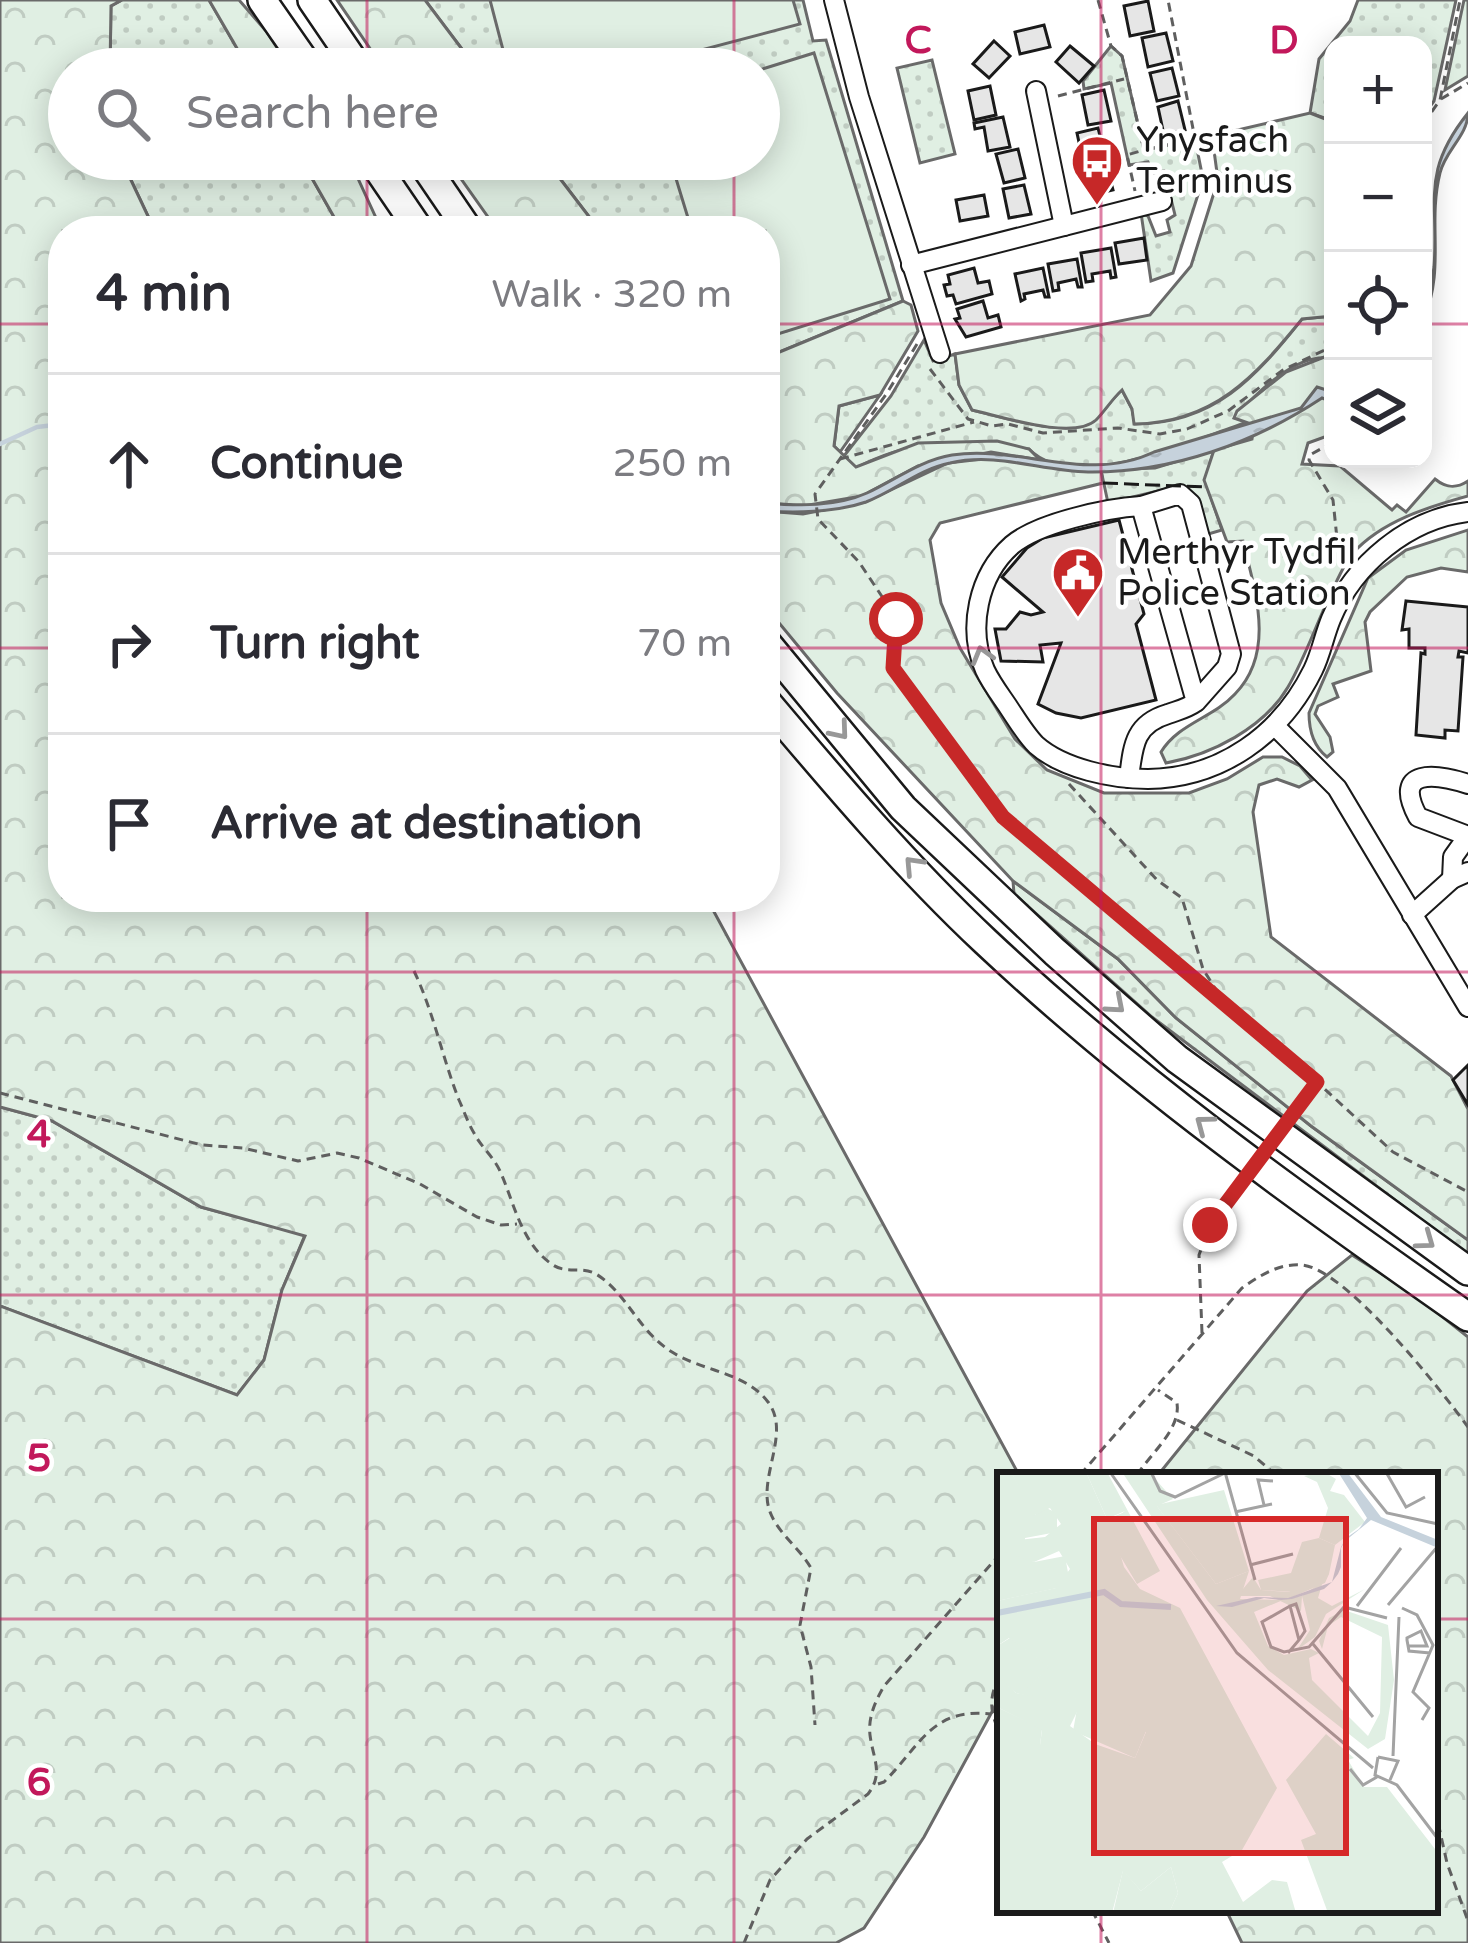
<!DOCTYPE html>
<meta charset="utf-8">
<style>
:root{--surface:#fff;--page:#f7f7f7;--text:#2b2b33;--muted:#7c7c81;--line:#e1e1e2}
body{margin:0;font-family:"Varela Round",sans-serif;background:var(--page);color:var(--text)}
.controls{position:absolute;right:36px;top:36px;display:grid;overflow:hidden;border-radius:24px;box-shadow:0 6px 30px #0003}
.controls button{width:108px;height:108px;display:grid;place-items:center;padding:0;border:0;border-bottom:3px solid var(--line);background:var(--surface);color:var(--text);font:60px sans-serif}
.stop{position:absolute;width:36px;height:36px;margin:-27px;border:9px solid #c62828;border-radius:50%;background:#fff}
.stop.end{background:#c62828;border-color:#fff;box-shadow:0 3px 12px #0008}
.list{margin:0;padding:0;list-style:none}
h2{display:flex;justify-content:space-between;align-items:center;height:156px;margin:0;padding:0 48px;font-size:51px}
h2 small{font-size:39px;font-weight:400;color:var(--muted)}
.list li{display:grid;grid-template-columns:78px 1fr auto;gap:36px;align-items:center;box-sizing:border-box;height:180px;padding:0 48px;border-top:3px solid var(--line)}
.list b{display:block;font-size:45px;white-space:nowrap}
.list em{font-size:39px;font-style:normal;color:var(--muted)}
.icon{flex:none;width:66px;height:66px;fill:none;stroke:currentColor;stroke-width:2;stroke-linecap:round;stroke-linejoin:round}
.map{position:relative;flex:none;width:1468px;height:1943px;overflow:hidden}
.search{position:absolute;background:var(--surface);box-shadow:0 6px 30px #0003;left:48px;top:48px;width:732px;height:132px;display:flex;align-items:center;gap:30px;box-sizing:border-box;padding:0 42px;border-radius:66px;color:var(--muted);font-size:45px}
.panel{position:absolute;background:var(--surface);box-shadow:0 6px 30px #0003;left:48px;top:216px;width:732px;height:696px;border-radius:48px}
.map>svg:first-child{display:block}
</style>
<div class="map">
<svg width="1468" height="1943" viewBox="0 0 1468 1943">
<defs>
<pattern id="grass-dots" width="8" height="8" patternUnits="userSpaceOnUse" patternTransform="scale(3)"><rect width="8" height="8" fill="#e0efe3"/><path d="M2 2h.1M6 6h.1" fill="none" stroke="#c0ccc2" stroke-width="1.8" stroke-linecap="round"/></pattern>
<pattern id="forest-crowns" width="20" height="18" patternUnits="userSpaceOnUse" patternTransform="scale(3)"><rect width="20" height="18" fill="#e0efe3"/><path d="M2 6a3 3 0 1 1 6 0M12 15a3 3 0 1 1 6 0" fill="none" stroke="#c0ccc2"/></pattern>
<pattern id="water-ripples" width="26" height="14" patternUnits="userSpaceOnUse" patternTransform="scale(3)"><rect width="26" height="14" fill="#c6d2dc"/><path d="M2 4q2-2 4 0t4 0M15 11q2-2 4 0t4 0" fill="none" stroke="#aab4bc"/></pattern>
</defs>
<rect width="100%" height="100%" fill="#fff"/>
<g fill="url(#grass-dots)" stroke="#6a6a6a" stroke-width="3">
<path d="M122,0h87l40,69h-139l1,-63z"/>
<path d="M425,0h378l10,41 13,-1 77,261 -138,57v-127h-165l-55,-72h214v-90h-282z"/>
<path d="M1358,0h98l-22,101 -11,15v-71h-90v76l-23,-8 9,-54 31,-38z"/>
<path d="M1464,0h4v76l-23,14z"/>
<path d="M1111,46l11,10 22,94 51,-11 8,40 -30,94 -22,8 -10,-68 7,3 8,20 14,-4 -3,-12 8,-5 -11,-44 -11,2 -5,-11 -19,3 -18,-82 -27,6 -1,-8z"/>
<path d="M932,60l23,94 -35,9 -23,-95z"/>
<path d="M121,159h180l41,72h-187z"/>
<path d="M1333,316v43c-34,-9 -78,35 -98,59l13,4c-54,17 -173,74 -219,27 -69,-4 -109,-15 -173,19l-12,-12 47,-60 33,-56 9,21 22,-7 4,31 13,25c28,6 102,31 124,9 9,-9 16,-20 26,-29l10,19 3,15c79,0 120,-46 167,-105z"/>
<path d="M880,395l-40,57 -6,-6 5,-40z"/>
<path d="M1214,450l-9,30 17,50 -17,5 -23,-46h-16l-58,14 -7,-33 54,-2z"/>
<path d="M1013,881l105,78 58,59 135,108 157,114v15l-316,-238 -138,-123z"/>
<path d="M0,1107l52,14 149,86 104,28 -23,55 -18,70 -27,35 -237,-89z"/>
</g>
<g fill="url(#forest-crowns)" stroke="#6a6a6a" stroke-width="3">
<path d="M0,0h122l-11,6 -1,63h-41v90h52l34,72h-92v666h643l313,578h-19v222l-76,140 -60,91 -28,15h-836v-637l237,89 27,-35 18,-70 23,-54 -104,-29 -149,-86 -52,-14z"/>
<path d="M209,0h30l27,31 25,38h-42z"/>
<path d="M337,0h88l52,69h-93z"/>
<path d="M1310,113l23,9v194l-31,3c-47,58 -89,104 -168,105l-2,-15 -10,-19c-10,9 -17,21 -26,30 -23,21 -96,-4 -124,-10l-13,-25 -4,-31 195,-39 41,-49 27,-86 -6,-44z"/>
<path d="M301,159h48l33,72h-40z"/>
<path d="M447,159h98l55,72h-102z"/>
<path d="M903,301l8,4 7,26 -38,64 -41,11 -5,40 22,21 62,-24 79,-2 32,8 11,11 -49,-8 -73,14 -56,30 -59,10 -38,-3v-145z"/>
<path d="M1327,356l6,3v75l-25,9 -6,21 38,2 52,44 5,-5 9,7 29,-33c11,9 21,10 33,2v15c-40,11 -86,25 -115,57 -13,16 -21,40 -30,58 -11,25 -21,52 -35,76 -24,41 -77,68 -122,76l-5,-11c18,-29 52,-34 74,-58 41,-42 20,-103 8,-153l-16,1 -23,-62 10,-30 38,-11 2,-14 -20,-7 3,-7 49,-39z"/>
<path d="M991,458l110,12 2,13 -163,40 -10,17 11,63 19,45 55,91 32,31 57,23h85l38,-14 36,-22h19l18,9 12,14 -13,7 -22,-8 -18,6 -6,27 18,125 180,139 17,33v131l-157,-114 -135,-108 -58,-59 -105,-78 -176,-188 -72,-87v-95l38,3 62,-12 83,-39z"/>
<path d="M1468,530v42l-27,-4 -34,9 -37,35 -5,10 6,49 -38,13 5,13 -20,9 -3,8 15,23 3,15 -6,5c-14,-11 -18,-27 -18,-44l59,-135 38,-28z"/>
<path d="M1352,1255l63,40 53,42v606h-226l-16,-33h209v-435h-277l149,-184z"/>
</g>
<g fill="#e0efe3" stroke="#6a6a6a" stroke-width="3">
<path d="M490,0h303l7,24 -171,45h-121z"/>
<path d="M814,53l76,246 -125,39v-107h-73l-22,-72h89v-89z"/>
</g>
<g fill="url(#water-ripples)" stroke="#6a6a6a" stroke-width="3">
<path d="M1468,113c0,22 -23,38 -28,60 -13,53 6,93 -17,149 0,-19 9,-36 11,-55 5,-67 -14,-94 34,-154z"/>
<path d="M1317,387l16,5v10l-11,-4c-68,45 -151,75 -234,74 -47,-1 -91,-20 -138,-9 -31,6 -55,28 -84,39 -32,11 -68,11 -101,9v-8c33,3 71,4 102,-10 28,-13 54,-33 85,-38 69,-10 136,29 202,-3l147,-44z"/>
</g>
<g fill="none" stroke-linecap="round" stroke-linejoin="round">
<path stroke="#c6d2dc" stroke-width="4.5" d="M0,444l37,-17 26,-3"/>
</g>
<g fill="#e6e6e6" stroke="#1a1a1a" stroke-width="3">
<path d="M1148,1l6,30 -24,5 -6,-30z"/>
<path d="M1044,25l6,22 -30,7 -5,-22z"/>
<path d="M1166,33l7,28 -25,6 -6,-29z"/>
<path d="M994,41l16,15 -21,22 -16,-14z"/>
<path d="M1070,46l24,20 -15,17 -23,-21z"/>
<path d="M1172,68l7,28 -22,5 -7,-28z"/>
<path d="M990,86l6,29 -22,5 -6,-29z"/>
<path d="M1104,90l7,31 -23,4 -6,-30z"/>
<path d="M1178,101l7,29 -21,5 -6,-28z"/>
<path d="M1003,117l7,30 -22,4 -4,-24 -9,2 -1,-6z"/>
<path d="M1098,128l7,28 -22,5 -6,-28z"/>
<path d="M1018,149l7,29 -21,5 -8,-29z"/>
<path d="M1105,160l8,30 -20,5 -7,-30z"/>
<path d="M1024,185l7,29 -22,4 -6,-29z"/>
<path d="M984,195l4,21 -28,5 -4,-21z"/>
<path d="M1144,238l3,22 -28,4 -4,-21z"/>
<path d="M1111,248l5,29 -5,1 -1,-7 -18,3 1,7 -7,1 -5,-29z"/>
<path d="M1077,259l5,28h-4l-2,-8 -18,4 1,7 -6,1 -5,-27z"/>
<path d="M974,268l4,15 11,-2 3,13 -36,10 -3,-9 -6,1 -3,-11 6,-1 -2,-9z"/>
<path d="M1043,268l6,29h-4l-2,-7 -19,4 1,5 -4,2 -6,-27z"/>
<path d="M983,301l5,17 10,-3 3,12 -35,10 -11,-18 5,-1 -3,-9z"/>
<path d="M1119,520l25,94 -8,10 20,76 -75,18 -25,-5 -18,-9 23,-61 -21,2 3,17 -42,-1 -6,-32h11l14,-17 11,3 12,-3 -41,-35 25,-29 16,-10z"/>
<path d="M1406,601l62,6v46l-9,-2 -1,6h5l-5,74 -13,-1v8l-29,-3 5,-82 4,1v-6h-16v-19l-7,1z"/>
<path d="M1468,1065v40l-15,-25z"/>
</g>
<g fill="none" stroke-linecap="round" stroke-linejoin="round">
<g stroke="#1a1a1a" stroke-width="22">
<g id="minor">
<path d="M834,0l25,97 81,256"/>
<path d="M1036,91l28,135"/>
<path d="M911,265l251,-64"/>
<path d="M1141,506c-34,2 -103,17 -129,39 -34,30 -45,84 -27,125 6,13 16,26 24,38 8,12 17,27 27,37 27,24 77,34 112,34 73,-1 133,-44 165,-109 8,-16 11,-34 18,-51 23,-55 77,-100 137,-107"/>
<path d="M1276,727l61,61 131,219"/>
<path d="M1129,778c4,-32 5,-54 39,-64 11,-4 18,-5 28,-12l-55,-196 39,-12 11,10 40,150 -4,13 -31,35"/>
<path d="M1468,784c-31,-10 -77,-17 -50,33l50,19 -15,21 -1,22 16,-7"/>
<path d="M1412,915l40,-36"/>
</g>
</g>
<g stroke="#1a1a1a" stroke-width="32">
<g id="highway">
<path d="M262,0l48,69"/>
<path d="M312,0l47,69"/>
<path d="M371,159l49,72"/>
<path d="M420,159l49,72"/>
<path d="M765,641l138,167 152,144 122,107 291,212"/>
<path d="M765,700c70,83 142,168 221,242 148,139 316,259 482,375"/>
</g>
</g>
<g stroke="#5f5f5f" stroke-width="3" stroke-dasharray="9 6" stroke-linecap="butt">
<path d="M1098,0l13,46 11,10 22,94 -17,5 8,36"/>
<path d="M1058,96l66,-17"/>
<path d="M1441,99l27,-16"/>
<path d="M1423,124l17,-24 20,-100"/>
<path d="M1146,150l49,-11 -27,-139"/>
<path d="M917,344l-30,49 -72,101 3,25 41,43 38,57 -3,49 109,149 314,265 76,70 75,40"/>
<path d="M930,369l38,50 24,7 16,-2 35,9 75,-5 42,6 27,-5 41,-18 55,-41 50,-24"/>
<path d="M1333,442l-23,13 -1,5 24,40 7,68"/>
<path d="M840,459l134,-37"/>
<path d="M1069,784l88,96 25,18 21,71 23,37"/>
<path d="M414,971c20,42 28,86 45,129 5,11 9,23 15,33 7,14 19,23 26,38 14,31 21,73 53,94 13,9 29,1 43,9 31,19 42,57 76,78 29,19 74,20 96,50 23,30 -9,73 1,107 7,23 30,38 42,59l-11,57 11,42 4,58"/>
<path d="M0,1093l202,52 41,3 55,13 39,-8 22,5 61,26 57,33 24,8 16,-1"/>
<path d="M1202,1333l-3,-78 11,-30"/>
<path d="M1177,1420l77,36 22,19"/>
<path d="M1080,1475l162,-187c17,-12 37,-25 60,-23 44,4 139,125 166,162"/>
<path d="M1137,1475c14,-22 44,-46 40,-72l-19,-13"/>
<path d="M1000,1676c-12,21 -10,37 0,57"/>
<path d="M878,1784l6,-2c36,-36 48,-75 107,-68"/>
<path d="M1435,1809l12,54 21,58"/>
<path d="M1092,1910l17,33"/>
<path d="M744,1943l26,-63 37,-41 61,-45c16,-21 5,-35 2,-59 -2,-18 5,-33 14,-49l116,-132"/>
</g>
<use href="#minor" stroke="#fff" stroke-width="18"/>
<use href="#highway" stroke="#fff" stroke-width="27"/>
<path stroke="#5f5f5f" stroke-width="3" stroke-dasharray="9 6" stroke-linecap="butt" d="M1210,1225l107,-143"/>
<path stroke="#1a1a1a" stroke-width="3" stroke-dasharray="15 6" stroke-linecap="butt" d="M1103,483l103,4"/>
</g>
<defs><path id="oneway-chevron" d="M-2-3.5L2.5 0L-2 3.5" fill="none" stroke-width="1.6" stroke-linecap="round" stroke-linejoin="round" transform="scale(3)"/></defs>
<g stroke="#989898">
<use href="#oneway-chevron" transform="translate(982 655) rotate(-106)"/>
<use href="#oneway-chevron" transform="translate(840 731) rotate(50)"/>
<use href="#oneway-chevron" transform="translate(913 865) rotate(-133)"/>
<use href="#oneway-chevron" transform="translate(1116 1005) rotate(41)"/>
<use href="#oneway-chevron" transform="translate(1204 1124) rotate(-143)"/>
<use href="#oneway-chevron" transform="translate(1426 1241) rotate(36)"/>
</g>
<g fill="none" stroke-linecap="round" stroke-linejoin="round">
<path stroke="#c62828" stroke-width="15" d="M896,619l-3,49 110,149 314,265 -107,143"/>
</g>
<path fill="none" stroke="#c2185b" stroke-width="3" stroke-opacity="0.55" d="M367,0v69M734,0v69M1101,0v1475M367,159v72M734,159v72M0,324h63M765,324h568M1423,324h45M0,648h63M765,648h703M367,897v1046M734,897v1046M0,972h1468M0,1295h1468M0,1619h1000M1435,1619h33M1101,1910v33"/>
<defs>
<g id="bus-pin" transform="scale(2.7)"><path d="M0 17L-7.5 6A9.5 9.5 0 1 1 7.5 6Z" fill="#c62828" stroke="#fff"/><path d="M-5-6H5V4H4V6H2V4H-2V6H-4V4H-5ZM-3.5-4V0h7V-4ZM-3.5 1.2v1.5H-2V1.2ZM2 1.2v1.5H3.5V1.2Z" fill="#fff"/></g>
<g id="civic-pin" transform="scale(2.7)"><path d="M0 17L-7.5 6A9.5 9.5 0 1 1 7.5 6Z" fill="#c62828" stroke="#fff"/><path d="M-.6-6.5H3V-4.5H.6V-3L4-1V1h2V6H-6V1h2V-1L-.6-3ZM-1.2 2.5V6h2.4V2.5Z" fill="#fff"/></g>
</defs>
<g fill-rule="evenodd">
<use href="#bus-pin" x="1097" y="161"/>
<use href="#civic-pin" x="1078" y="573"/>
</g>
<g text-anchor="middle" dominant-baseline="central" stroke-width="9" stroke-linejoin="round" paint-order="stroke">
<g font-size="36" fill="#1a1a1a" stroke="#fff" text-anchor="start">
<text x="1136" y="140">Ynysfach<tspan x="1136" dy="41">Terminus</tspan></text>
<text x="1117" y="552">Merthyr Tydfil<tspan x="1117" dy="41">Police Station</tspan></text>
</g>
</g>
<g transform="translate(997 1472)">
<rect width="441" height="441" fill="#fff"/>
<path d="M0,0h14l24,43 9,-8 13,6v19l-32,6 -1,18 10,6 31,-6 4,22 -12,10 -60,13zM89,0h21l53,99 -23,13 -24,-40v-24l12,-9 -18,8zM327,0l12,7 -6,12 14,4 21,27 -30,23 -16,-7 9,-30 -11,-26 -13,-6zM227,18l25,81 -33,13 -60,-79zM320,102h12l-4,9 -35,15 12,-2 -1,15 -31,-15h-33l16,-19 8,13 28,2zM13,166l40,29 -21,20 36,2 20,17 61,25 -11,27 -62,-27 4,-22 -61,-16 -17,-14 -2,-33zM0,235l45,22 -2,16 -43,31zM174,395l7,26 -9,20h-56l10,-43 18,21z" fill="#e0efe3"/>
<path d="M14,0h75l21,47 18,-7 -12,18 11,37 16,22 40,19 97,180 -35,62 -20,12 21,40 29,-22 15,2 9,31h-127l9,-20 -7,-26 -30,24 -18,-20 -11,42h-115v-137l12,-12v-22l31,3 2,-15 -45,-23v-32l19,18 57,10 6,5 -9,18 25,18 40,14 11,-26 -61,-25 -21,-18h-38l23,-22 -40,-29 -12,8v-45l59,-13 14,-19 -11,-18 -25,11 -29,-10 4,-11 36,-4 16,-13 -11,-16 -17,8zM125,0h27l24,27 -16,7 59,78 33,-13 -9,28 43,1 -29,12 14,34 16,9 27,-6 8,4 -10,5 3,22 56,56 12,-23 2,-76 -41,-20 -13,9 -6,23 -3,-8 10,-23 15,-8 44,15 6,55 -9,59 -17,10 -100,-79 -61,-70zM322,66l16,7 -6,29 -35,18 -33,-2 -3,-10 33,-7 11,-31zM326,109l-5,17 14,8 33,-17 -39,25 -11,23 -18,13 13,-20 -8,-34zM329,262l28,24 -6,2 16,27h23l48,62 3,64h-110l-27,-73 15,-6 -30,-54z" fill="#e0efe3"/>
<path d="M226,21l8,30 -49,13 -8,-31zM237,56l13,42 -28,9 -13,-42z" fill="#e0efe3"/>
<path d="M341,0h9l34,45 57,23v8l-67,-28 -26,21 -4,7v19l-3,7 -6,8 -8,7 -32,10 -11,1 -17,-2 -32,9 -16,-1 40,-9 32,1 44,-16 9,-35 5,-9 13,-9 8,-11z" fill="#c6d2dc"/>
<path fill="none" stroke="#c6d2dc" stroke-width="6" d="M0,141l107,-21 17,12 50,3"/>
<path fill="none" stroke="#a3a3a3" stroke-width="3" d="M113,0l127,181 136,115M154,0l9,19 15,6 50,-24M228,0l30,108M357,0l33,41 51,11M389,0l20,35 19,-10M267,33l-6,-25 15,1M238,40l37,-8M253,93l43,-11M391,133l50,-59M293,134l-28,16 9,25 13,5 25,-5 35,-40 43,11M360,134l44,-58M405,136l15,7 16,30 -20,47 16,16 -7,12M316,172l60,73M411,174h19l-6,-15 -14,7v2l2,11 21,2M291,181l11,-13 -9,-34 6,-2 9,27 -6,9M396,284l6,-139M381,285l-3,18 22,10 41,54M381,285l20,4 -8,19M353,297l13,16 14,-8"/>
<path fill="#d62828" fill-opacity="0.15" stroke="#d62828" stroke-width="6" d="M97,47h252v334h-252z"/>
<rect width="441" height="441" fill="none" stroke="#1a1a1a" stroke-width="6"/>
</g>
<g font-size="39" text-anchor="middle" font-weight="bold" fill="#c2185b" stroke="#fff" stroke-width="9" stroke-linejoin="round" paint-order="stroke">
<text x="918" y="53">C</text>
<text x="1284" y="53">D</text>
<text x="39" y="1147">4</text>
<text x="39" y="1471">5</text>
<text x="39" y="1795">6</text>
</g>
</svg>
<div class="controls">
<button>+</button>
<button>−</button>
<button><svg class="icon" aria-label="locate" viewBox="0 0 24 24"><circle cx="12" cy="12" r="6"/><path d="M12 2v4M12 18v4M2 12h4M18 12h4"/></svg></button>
<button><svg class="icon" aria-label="layers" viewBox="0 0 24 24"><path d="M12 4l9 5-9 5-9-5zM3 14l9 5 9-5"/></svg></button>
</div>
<div class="stop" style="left:896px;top:619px"></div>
<div class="stop end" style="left:1210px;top:1225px"></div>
<div class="search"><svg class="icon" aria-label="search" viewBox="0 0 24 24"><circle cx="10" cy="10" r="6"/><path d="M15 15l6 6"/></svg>Search here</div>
<section class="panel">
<h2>4 min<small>Walk · 320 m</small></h2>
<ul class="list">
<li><svg class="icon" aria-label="ahead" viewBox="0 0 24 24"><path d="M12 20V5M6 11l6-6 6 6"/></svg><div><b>Continue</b></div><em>250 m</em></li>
<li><svg class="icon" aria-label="right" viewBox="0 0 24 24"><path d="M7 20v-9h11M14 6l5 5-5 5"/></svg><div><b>Turn right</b></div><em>70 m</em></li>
<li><svg class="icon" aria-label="arrive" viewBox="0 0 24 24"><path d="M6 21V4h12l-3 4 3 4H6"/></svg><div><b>Arrive at destination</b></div></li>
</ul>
</section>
</div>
